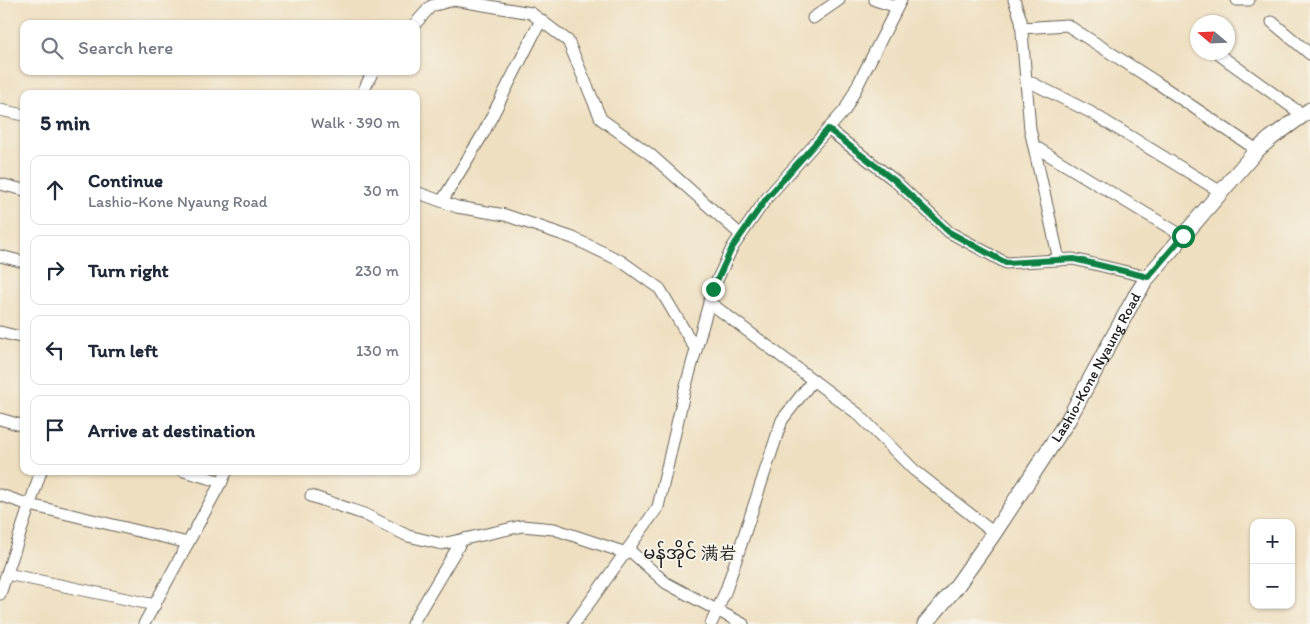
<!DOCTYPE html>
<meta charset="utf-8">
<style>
:root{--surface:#fff;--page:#f2f2f3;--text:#1f2937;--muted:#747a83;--line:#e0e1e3}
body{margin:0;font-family:Itim,"LXGW WenKai TC","Noto Sans Myanmar",sans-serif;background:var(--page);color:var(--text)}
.controls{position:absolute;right:15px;bottom:15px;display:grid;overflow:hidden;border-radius:10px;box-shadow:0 1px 4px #0004}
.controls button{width:45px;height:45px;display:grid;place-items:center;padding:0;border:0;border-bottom:1px solid var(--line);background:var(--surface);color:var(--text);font:25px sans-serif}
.compass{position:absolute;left:1190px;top:15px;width:45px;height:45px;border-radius:50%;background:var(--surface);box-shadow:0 1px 4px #0004;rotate:289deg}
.stop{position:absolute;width:15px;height:15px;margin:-11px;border:4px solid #0b8043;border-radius:50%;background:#fff}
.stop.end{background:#0b8043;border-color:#fff;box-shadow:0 1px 5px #0008}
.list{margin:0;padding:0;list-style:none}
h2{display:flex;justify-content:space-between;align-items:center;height:65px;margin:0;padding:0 20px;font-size:21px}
h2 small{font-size:16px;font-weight:400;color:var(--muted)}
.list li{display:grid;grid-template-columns:32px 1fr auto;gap:15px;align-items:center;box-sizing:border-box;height:70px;margin:0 10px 10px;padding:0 10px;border:1px solid var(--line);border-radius:10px}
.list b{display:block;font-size:19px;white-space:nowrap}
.list p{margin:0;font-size:16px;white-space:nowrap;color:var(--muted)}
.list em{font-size:16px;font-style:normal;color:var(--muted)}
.icon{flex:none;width:28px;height:28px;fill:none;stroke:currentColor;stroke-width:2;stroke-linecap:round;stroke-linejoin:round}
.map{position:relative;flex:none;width:1310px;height:624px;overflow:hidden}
.search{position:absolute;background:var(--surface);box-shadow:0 1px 4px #0004;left:20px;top:20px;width:400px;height:55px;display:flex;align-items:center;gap:12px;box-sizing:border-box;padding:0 18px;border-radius:10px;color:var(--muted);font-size:19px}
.panel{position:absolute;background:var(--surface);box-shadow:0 1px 4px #0004;left:20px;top:90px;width:400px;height:385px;border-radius:10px}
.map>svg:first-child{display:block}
</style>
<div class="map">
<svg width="1310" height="624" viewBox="0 0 1310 624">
<rect width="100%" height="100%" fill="#f7f3e8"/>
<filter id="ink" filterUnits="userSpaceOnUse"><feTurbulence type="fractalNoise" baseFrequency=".02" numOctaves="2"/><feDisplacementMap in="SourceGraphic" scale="10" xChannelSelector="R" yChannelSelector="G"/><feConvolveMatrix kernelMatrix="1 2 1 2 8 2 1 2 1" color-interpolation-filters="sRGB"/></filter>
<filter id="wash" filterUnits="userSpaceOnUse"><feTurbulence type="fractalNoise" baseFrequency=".0096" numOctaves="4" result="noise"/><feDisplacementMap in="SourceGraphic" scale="20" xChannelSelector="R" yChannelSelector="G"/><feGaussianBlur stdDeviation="1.12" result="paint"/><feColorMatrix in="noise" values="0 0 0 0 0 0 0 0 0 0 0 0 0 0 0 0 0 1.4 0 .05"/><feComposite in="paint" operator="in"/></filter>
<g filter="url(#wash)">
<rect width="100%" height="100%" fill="#eedfc0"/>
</g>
<g filter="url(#ink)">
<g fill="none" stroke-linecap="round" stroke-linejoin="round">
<g stroke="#666055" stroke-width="13">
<g id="minor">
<path d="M454,0l77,13 37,28 33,78 50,36 90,80"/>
<path d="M875,0l22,7"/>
<path d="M1014,0l7,20 9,109 29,131"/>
<path d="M1237,0h12"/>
<path d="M813,18l26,-18"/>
<path d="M1272,22l38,32"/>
<path d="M415,24l16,-18 23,-6"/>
<path d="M1022,28l45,-3 89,57 101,68"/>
<path d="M1221,56l82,59"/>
<path d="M1026,80l64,32 131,80"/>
<path d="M362,94l11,-23"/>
<path d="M0,110l24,5"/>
<path d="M828,129l66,51 55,52 57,31 67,-4 75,18"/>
<path d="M1034,146l149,90"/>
<path d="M0,184l24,6"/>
<path d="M416,192l41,15 48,8 68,23 48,23 39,28 36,61"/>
<path d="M442,201l41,-67 58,-114"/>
<path d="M0,256l24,6"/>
<path d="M709,302l149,112 56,56 80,63"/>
<path d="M0,332l24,6"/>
<path d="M0,419l24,7"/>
<path d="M184,471l38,11"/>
<path d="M0,495l30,10 158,38"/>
<path d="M311,496l53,18 44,22 34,8 80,-18 32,3 72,24"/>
<path d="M628,549l38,34 77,41"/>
<path d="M7,574l148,31"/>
<path d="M0,594l41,-123"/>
<path d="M144,624l83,-153"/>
<path d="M412,624l50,-84"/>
<path d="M574,624l84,-117 27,-118 28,-100 19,-41 34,-49 79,-89 56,-110"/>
<path d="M711,624l15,-34 56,-170 31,-40"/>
</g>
</g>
<g stroke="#666055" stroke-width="17">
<g id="major">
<path id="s1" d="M925,624l31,-37 38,-54 74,-113 67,-123 13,-20 109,-127 14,-12 39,-28"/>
</g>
</g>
<use href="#minor" stroke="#fff" stroke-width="11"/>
<use href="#major" stroke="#fff" stroke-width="15"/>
</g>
</g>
<g fill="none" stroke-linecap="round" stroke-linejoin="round" filter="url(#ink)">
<path stroke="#0b8043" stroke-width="6" d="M713,289l19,-41 34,-49 62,-70 66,51 55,52 57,31 68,-4 74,18 35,-41"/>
</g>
<g text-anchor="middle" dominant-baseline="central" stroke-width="4" stroke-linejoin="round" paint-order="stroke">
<g font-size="15" fill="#1c1c1c" stroke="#f7f3e8">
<text stroke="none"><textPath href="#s1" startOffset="309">Lashio-Kone Nyaung Road</textPath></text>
</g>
<g font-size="18" fill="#1c1c1c" stroke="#f7f3e8">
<text x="690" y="553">မန်အိုင် 满岩</text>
</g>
</g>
</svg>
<div class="controls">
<button>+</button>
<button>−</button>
</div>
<svg class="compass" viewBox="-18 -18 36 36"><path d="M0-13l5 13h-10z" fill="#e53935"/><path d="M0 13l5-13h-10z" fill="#747a83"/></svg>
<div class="stop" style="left:1183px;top:236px"></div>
<div class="stop end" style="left:713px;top:289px"></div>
<div class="search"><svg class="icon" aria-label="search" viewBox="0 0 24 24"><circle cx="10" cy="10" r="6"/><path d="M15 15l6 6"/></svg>Search here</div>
<section class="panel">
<h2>5 min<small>Walk · 390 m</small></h2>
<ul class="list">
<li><svg class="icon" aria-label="ahead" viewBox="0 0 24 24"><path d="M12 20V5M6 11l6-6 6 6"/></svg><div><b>Continue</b><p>Lashio-Kone Nyaung Road</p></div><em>30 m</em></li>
<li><svg class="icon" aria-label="right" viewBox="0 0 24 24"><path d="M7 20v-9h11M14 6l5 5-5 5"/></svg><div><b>Turn right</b></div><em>230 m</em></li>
<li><svg class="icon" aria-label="left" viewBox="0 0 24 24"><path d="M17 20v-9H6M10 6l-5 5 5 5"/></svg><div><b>Turn left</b></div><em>130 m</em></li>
<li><svg class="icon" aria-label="arrive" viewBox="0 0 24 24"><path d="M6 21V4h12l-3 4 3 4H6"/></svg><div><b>Arrive at destination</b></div></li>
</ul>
</section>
</div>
